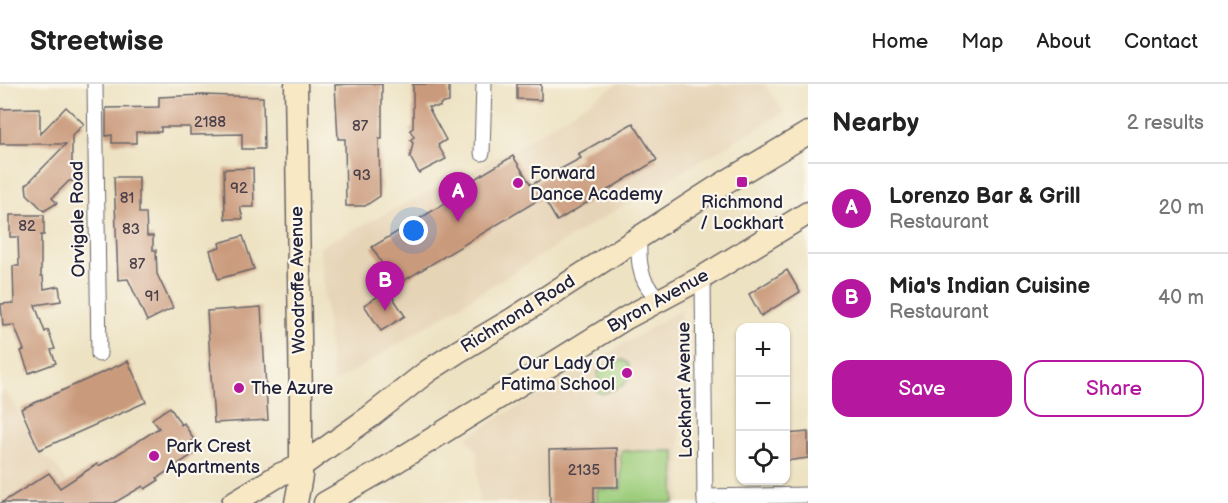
<!DOCTYPE html>
<meta charset="utf-8">
<style>
:root{--surface:#fff;--page:#f2f2f2;--text:#222;--muted:#767676;--line:#e0e0e0;--accent:#b5179e}
body{margin:0;font-family:"Balsamiq Sans",sans-serif;background:var(--page);color:var(--text)}
.controls{position:absolute;right:18px;bottom:18px;display:grid;overflow:hidden;border-radius:12px;box-shadow:0 2px 4px #0004}
.controls button{width:54px;height:54px;display:grid;place-items:center;padding:0;border:0;border-bottom:2px solid var(--line);background:var(--surface);color:var(--text);font:30px sans-serif}
.you{position:absolute;left:414px;top:147px;width:21px;height:21px;margin:-15px;border:4px solid #fff;border-radius:50%;background:#1a73e8;box-shadow:0 0 0 9px #1a73e833}
.badge{display:grid;place-items:center;width:39px;height:39px;border-radius:50%;background:var(--accent);color:#fff;font-size:20px;font-weight:700}
.pin{position:absolute;translate:-50% -50px;filter:drop-shadow(0 2px 3px #0008)}
.pin::after{content:'';position:absolute;top:32px;width:21px;height:18px;background:inherit;clip-path:polygon(0 0,100% 0,50% 100%)}
.list{margin:0;padding:0;list-style:none}
h2{display:flex;justify-content:space-between;align-items:center;height:78px;margin:0;padding:0 24px;font-size:26px}
h2 small{font-size:20px;font-weight:400;color:var(--muted)}
.list li{display:grid;grid-template-columns:39px 1fr auto;gap:18px;align-items:center;box-sizing:border-box;height:90px;padding:0 24px;border-top:2px solid var(--line)}
.list b{display:block;font-size:22px;white-space:nowrap}
.list p{margin:0;font-size:20px;white-space:nowrap;color:var(--muted)}
.list em{font-size:20px;font-style:normal;color:var(--muted)}
.actions{display:flex;gap:12px;padding:18px 24px}
.actions a{flex:1;padding:14px 0;border:2px solid var(--accent);border-radius:18px;text-align:center;font-size:21px;color:var(--accent)}
.actions .main{background:var(--accent);color:#fff}
.icon{flex:none;width:33px;height:33px;fill:none;stroke:currentColor;stroke-width:2;stroke-linecap:round;stroke-linejoin:round}
.map{position:relative;flex:none;width:808px;height:419px;overflow:hidden}
header{display:flex;align-items:center;gap:36px;box-sizing:border-box;height:84px;padding:0 30px;background:var(--surface);border-bottom:2px solid var(--line)}
header strong{font-size:28px}
nav{display:flex;gap:33px;margin-inline-start:auto;font-size:21px}
main{display:flex}
aside{flex:1;background:var(--surface)}
.map>svg:first-child{display:block}
</style>
<header>
<strong>Streetwise</strong>
<nav><a>Home</a><a>Map</a><a>About</a><a>Contact</a></nav>
</header>
<main>
<div class="map">
<svg width="808" height="419" viewBox="0 0 808 419">
<rect width="100%" height="100%" fill="#fbf7ec"/>
<filter id="ink" filterUnits="userSpaceOnUse"><feTurbulence type="fractalNoise" baseFrequency=".0167" numOctaves="2"/><feDisplacementMap in="SourceGraphic" scale="12" xChannelSelector="R" yChannelSelector="G"/><feConvolveMatrix kernelMatrix="1 2 1 2 8 2 1 2 1" color-interpolation-filters="sRGB"/></filter>
<filter id="wash" filterUnits="userSpaceOnUse"><feTurbulence type="fractalNoise" baseFrequency=".008" numOctaves="4" result="noise"/><feDisplacementMap in="SourceGraphic" scale="24" xChannelSelector="R" yChannelSelector="G"/><feGaussianBlur stdDeviation="1.35" result="paint"/><feColorMatrix in="noise" values="0 0 0 0 0 0 0 0 0 0 0 0 0 0 0 0 0 1.4 0 .05"/><feComposite in="paint" operator="in"/></filter>
<g filter="url(#wash)">
<rect width="100%" height="100%" fill="#ede2c2"/>
<g fill="#e6d4b7">
<path d="M618,0h147l19,28 -217,127 -234,145 -13,-137 192,-97z"/>
<path d="M681,226l-1,193h-201l-2,-51 -10,-15z"/>
<path d="M6,306l35,63 17,15 22,35h-80v-111z"/>
</g>
<g fill="#9dcd7b" stroke="#60785b" stroke-width="1.5">
<path d="M622,276l6,3 4,13 -9,9 -20,9 -6,-2 1,-20 6,-5z"/>
<path d="M621,367h54l-1,52h-77v-14h24z"/>
</g>
<g id="blocks">
<g fill="#ca9a7b">
<path d="M349,0h33v55h-3l1,57 -15,10h-19l-1,-67h-7l-3,-54z"/>
<path d="M413,0h36v18l-9,2v3h-12l18,33 -8,5 8,14 -27,14 -9,-16 3,-14 -3,-3 4,-3 -4,-7 3,-2z"/>
<path d="M517,0h24v16l-24,-1z"/>
<path d="M203,11l60,2 1,52h-22v-15l-52,1v-8h-29v5h-25v11h-24v-8l-6,1v-28l53,-1v-10z"/>
<path d="M66,23l18,17 -12,12v31h5v14h-8l-17,17 5,5 -13,8 -17,-17 -1,-9 40,-41h-66v-35l40,-1v26z"/>
<path d="M633,39l24,37 -100,61 -14,-24 -148,89 -23,-39 87,-52 -3,-5 57,-34 18,29 50,-27 -3,-4z"/>
<path d="M253,84l1,39h-14l3,12h-18l-1,-50z"/>
<path d="M114,93h25v36h7l1,23h6v14h3l1,24 16,34 -26,13 -19,-42 -10,1z"/>
<path d="M10,131h34v20h-3v41h2l1,13 15,-3 2,15 -26,4 10,27 3,-2 7,19 -4,1 5,13 -27,10 -8,-22 3,-1 -10,-25 -11,1 -2,-22 13,-1 -1,-37h6l-1,-29h-8z"/>
<path d="M243,152l11,33 -36,10 -8,-29 10,-3 -1,-4z"/>
<path d="M787,186l13,22 -39,24 -12,-22z"/>
<path d="M388,206l17,26 -24,15 -17,-26z"/>
<path d="M261,223l7,113 -54,3 -7,-112z"/>
<path d="M128,277l18,41 -107,48 -18,-41z"/>
<path d="M170,323l11,18 3,-2 10,17 -2,1 6,10 -41,27 2,2 -14,9 -2,-3 -29,17h-113l48,-30 11,15 37,-24 2,2 60,-38 -7,-9z"/>
<path d="M808,348v26l-22,3v-27z"/>
<path d="M617,364l1,39h-24v16h-44l-1,-53z"/>
</g>
</g>
</g>
<g filter="url(#ink)">
<use href="#blocks" fill-opacity="0" stroke="#69656a" stroke-width="1.5"/>
<g fill="none" stroke-linecap="round" stroke-linejoin="round">
<g stroke="#69656a" stroke-width="17">
<g id="street">
<path d="M95,0l4,270"/>
<path d="M482,69l2,-69"/>
<path d="M639,153c-1,23 0,50 23,62"/>
<path d="M703,193l2,226"/>
<path d="M705,413l103,-2"/>
</g>
</g>
<g stroke="#69656a" stroke-width="25">
<g id="secondary">
<path d="M296,0l5,317v75l-5,27"/>
<path d="M233,419l48,-29 20,-8 70,-50 57,-45 31,-20 54,-32 201,-130 94,-56"/>
<path d="M325,419l56,-32 245,-153 77,-41 105,-64"/>
</g>
</g>
<use href="#street" stroke="#fff" stroke-width="15"/>
<use href="#secondary" stroke="#f8e8c3" stroke-width="22"/>
</g>
</g>
<g fill="#b5179e" stroke="#fbf7ec" stroke-width="2">
<rect x="736" y="92" width="12" height="12" rx="3"/>
<circle cx="518" cy="99" r="6"/>
<circle cx="627" cy="289" r="6"/>
<circle cx="239" cy="304" r="6"/>
<circle cx="154" cy="372" r="6"/>
</g>
<g text-anchor="middle" dominant-baseline="central" stroke-width="4.5" stroke-linejoin="round" paint-order="stroke">
<g font-size="15" fill="#4c404b">
<text x="210" y="38">2188</text>
<text x="360" y="42">87</text>
<text x="362" y="91">93</text>
<text x="239" y="104">92</text>
<text x="127" y="114">81</text>
<text x="27" y="142">82</text>
<text x="131" y="145">83</text>
<text x="137" y="180">87</text>
<text x="152" y="212">91</text>
<text x="584" y="386">2135</text>
</g>
<g font-size="18" fill="#22223b" stroke="#fbf7ec" text-anchor="start">
<text x="530" y="89">Forward<tspan x="530" dy="21">Dance Academy</tspan></text>
<text x="742" y="118" text-anchor="middle">Richmond<tspan x="742" dy="21">/ Lockhart</tspan></text>
<text x="615" y="279" text-anchor="end">Our Lady Of<tspan x="615" dy="21">Fatima School</tspan></text>
<text x="251" y="304">The Azure</text>
<text x="166" y="362">Park Crest<tspan x="166" dy="21">Apartments</tspan></text>
</g>
<g font-size="18" fill="#22223b" stroke="#fbf7ec">
<text transform="translate(78 135) rotate(-91)">Orvigale Road</text>
<text transform="translate(298 196) rotate(-91)">Woodroffe Avenue</text>
<text transform="translate(658 217) rotate(-29)">Byron Avenue</text>
<text transform="translate(518 230) rotate(-32)">Richmond Road</text>
<text transform="translate(685 306) rotate(-91)">Lockhart Avenue</text>
</g>
</g>
</svg>
<div class="controls">
<button>+</button>
<button>−</button>
<button><svg class="icon" aria-label="locate" viewBox="0 0 24 24"><circle cx="12" cy="12" r="6"/><path d="M12 2v4M12 18v4M2 12h4M18 12h4"/></svg></button>
</div>
<div class="you"></div>
<div class="pin badge" style="left:458px;top:138px">A</div>
<div class="pin badge" style="left:385px;top:227px">B</div>
</div>
<aside>
<h2>Nearby<small>2 results</small></h2>
<ul class="list">
<li><span class="badge">A</span><div><b>Lorenzo Bar &amp; Grill</b><p>Restaurant</p></div><em>20 m</em></li>
<li><span class="badge">B</span><div><b>Mia's Indian Cuisine</b><p>Restaurant</p></div><em>40 m</em></li>
</ul>
<div class="actions"><a class="main">Save</a><a>Share</a></div>
</aside>
</main>
